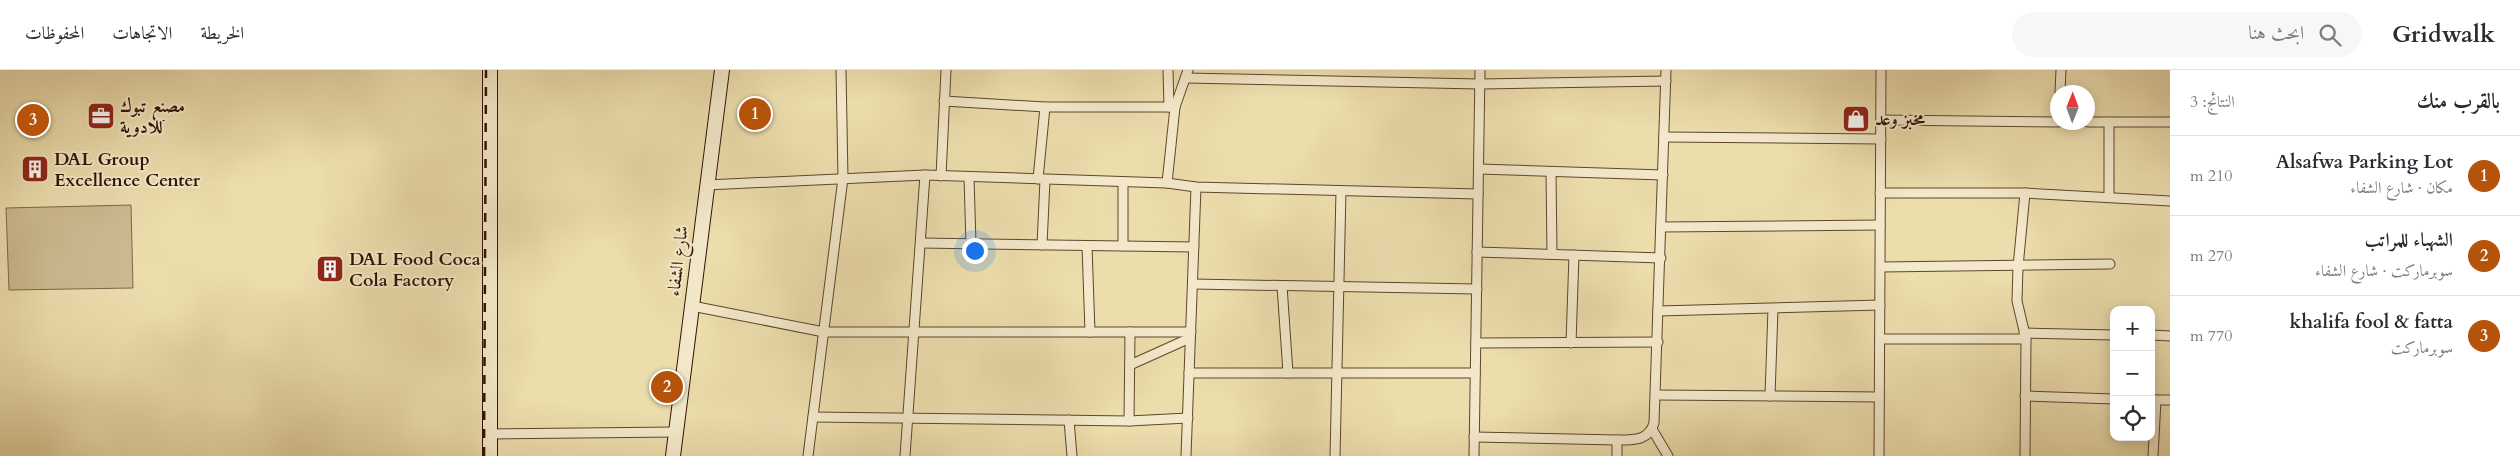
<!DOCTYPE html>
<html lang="ar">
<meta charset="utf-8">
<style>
:root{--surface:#fff;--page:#f7f7f7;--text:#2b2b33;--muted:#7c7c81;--line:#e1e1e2;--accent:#b45309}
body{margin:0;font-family:Cardo,Amiri,serif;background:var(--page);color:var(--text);direction:rtl}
.controls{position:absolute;right:15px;bottom:15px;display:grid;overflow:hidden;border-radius:10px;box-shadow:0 2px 12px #0003}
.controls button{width:45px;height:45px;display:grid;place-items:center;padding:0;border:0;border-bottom:1px solid var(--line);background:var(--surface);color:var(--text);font:25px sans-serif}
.compass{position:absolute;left:2050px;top:15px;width:45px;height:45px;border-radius:50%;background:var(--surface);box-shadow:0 2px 12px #0003;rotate:1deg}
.you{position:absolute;left:974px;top:180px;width:18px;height:18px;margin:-12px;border:4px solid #fff;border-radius:50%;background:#1a73e8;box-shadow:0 0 0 8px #1a73e833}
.badge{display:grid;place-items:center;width:32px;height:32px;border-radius:50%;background:var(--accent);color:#fff;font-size:16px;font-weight:700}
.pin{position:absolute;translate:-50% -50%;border:2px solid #fff;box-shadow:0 1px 5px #0006}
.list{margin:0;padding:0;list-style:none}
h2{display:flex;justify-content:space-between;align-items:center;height:65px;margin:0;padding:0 20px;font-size:21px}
h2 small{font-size:16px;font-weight:400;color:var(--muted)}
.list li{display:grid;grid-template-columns:32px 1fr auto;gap:15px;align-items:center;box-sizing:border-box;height:80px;padding:0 20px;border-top:1px solid var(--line)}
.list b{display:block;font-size:19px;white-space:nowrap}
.list p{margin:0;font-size:16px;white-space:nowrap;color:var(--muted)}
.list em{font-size:16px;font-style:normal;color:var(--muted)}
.icon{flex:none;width:28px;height:28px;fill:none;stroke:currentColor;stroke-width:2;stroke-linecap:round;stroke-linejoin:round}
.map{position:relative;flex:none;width:2170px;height:386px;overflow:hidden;direction:ltr}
header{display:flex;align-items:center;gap:30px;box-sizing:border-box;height:70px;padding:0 25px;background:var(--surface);border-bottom:1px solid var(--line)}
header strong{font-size:24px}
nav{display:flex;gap:28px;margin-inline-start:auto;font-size:18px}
.search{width:350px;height:45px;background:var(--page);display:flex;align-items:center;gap:12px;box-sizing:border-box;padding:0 18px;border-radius:28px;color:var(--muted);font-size:19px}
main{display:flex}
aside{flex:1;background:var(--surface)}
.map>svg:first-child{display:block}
</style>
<header>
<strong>Gridwalk</strong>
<div class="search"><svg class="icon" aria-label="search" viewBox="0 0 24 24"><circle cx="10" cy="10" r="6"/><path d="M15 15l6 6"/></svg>ابحث هنا</div>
<nav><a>الخريطة</a><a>الاتجاهات</a><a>المحفوظات</a></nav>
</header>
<main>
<aside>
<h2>بالقرب منك<small>النتائج: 3</small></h2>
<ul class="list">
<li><span class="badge">1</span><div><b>Alsafwa Parking Lot</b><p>مكان · شارع الشفاء</p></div><em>210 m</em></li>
<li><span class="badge">2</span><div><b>الشهباء للمراتب</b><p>سوبرماركت · شارع الشفاء</p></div><em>270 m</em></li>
<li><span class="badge">3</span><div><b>khalifa fool &amp; fatta</b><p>سوبرماركت</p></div><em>770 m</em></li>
</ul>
</aside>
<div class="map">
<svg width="2170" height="386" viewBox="0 0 2170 386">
<rect width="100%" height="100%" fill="#ecddad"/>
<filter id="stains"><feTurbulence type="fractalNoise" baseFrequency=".004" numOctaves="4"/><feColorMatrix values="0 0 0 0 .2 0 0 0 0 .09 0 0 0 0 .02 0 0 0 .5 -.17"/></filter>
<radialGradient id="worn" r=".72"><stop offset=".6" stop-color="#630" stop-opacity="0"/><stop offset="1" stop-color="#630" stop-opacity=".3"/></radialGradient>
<path fill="#ccba90" stroke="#7e6648" d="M131,135l2,83 -124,2 -3,-82z"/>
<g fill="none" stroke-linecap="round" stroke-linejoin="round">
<g stroke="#5f452b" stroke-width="11">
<g id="street">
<path d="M1168,0l1,37"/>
<path d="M1186,8l294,6 186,-3"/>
<path d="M2060,22l1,-22"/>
<path d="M944,31l101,6 -7,72"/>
<path d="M1045,37h130"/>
<path d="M1881,50l177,2"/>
<path d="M2088,52h82"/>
<path d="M1664,67l217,2"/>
<path d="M1479,99l184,6"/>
<path d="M1551,102l1,82"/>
<path d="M941,106l5,-106"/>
<path d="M969,107l2,67"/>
<path d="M1167,113l8,-76 13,-37"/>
<path d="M706,115l219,-10 242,8 29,4 282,7"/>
<path d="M1880,123h145l145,8"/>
<path d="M2025,123l-7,74 -1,34 9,38 -1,117"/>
<path d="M2109,126v-74"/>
<path d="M1661,157l219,-2"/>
<path d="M921,173l273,4"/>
<path d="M1042,175l3,-65"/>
<path d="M1087,176l3,86"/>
<path d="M1123,176v-64"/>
<path d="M1477,182l184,6"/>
<path d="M1881,197l229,-3"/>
<path d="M1193,214l284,5"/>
<path d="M1282,216l6,87"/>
<path d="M692,236l132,26h367"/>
<path d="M1658,241l222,-6"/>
<path d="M2024,263l90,2"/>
<path d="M2151,265l19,1"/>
<path d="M1880,269h146"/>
<path d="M1476,273l182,-1"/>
<path d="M1571,273l3,-88"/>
<path d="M1130,295l60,-27"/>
<path d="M1189,303h286"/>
<path d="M1657,325l222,2"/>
<path d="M1770,326l3,-87"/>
<path d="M2025,326l89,3"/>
<path d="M2151,330h19"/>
<path d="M813,347l316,4 59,-3"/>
<path d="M1069,350l3,36"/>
<path d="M1129,351l1,-89"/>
<path d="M1652,359l16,27"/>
<path d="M490,364l186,-2"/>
<path d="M1474,367l143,3"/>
<path d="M808,386l35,-278 -2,-108"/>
<path d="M905,386l20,-281"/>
<path d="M1186,386l10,-269"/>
<path d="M1335,386l6,-265"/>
<path d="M1474,386l6,-386"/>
<path d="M1617,386v-16c16,0 32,1 37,-17l12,-353"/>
<path d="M1879,386l2,-386"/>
<path d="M2153,386l3,-56"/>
</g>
</g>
<g stroke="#301200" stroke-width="16">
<g id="secondary">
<path d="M490,0v386"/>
<path d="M673,386l49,-386"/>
</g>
</g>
<use href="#street" stroke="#f3e9ca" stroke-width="9"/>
<use href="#secondary" stroke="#f3e9ca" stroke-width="14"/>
<path stroke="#301200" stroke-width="2.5" stroke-dasharray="9 9" stroke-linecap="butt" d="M484,386l2,-386"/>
</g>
<defs>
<g id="office-square" transform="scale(1.4375)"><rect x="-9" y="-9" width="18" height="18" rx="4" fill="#8f2418" stroke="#f3e9ca"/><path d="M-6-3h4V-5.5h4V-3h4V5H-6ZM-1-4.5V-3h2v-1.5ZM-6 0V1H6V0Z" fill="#fff"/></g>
<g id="shop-square" transform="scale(1.4375)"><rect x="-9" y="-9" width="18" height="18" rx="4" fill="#8f2418" stroke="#f3e9ca"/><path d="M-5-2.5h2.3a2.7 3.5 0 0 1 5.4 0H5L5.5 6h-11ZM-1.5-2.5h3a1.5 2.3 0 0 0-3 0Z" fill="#fff"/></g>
<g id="building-square" transform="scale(1.4375)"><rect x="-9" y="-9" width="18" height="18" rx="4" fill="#8f2418" stroke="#f3e9ca"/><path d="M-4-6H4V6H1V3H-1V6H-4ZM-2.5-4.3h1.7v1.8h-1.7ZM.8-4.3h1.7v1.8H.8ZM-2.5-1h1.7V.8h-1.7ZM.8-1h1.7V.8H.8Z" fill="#fff"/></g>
</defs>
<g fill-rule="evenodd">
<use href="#office-square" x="101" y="46"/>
<use href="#shop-square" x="1856" y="49"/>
<use href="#building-square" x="35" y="99"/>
<use href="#building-square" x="330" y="199"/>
</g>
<g text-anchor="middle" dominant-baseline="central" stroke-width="4" stroke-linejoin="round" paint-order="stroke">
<g font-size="18" font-weight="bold" fill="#301200" stroke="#f3e9ca" text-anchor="start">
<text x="120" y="36">مصنع تبوك<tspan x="120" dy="21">للادوية</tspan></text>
<text x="1875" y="49">مخبز وعد</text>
<text x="54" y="89">DAL Group<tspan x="54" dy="21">Excellence Center</tspan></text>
<text x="349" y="189">DAL Food Coca<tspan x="349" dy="21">Cola Factory</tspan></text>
</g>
<g font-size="18" fill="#301200" stroke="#f3e9ca">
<text transform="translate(678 191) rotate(-83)">شارع الشفاء</text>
</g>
</g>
<rect width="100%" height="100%" filter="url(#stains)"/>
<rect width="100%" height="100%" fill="url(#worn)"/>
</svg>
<div class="controls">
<button>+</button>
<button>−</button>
<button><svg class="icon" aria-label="locate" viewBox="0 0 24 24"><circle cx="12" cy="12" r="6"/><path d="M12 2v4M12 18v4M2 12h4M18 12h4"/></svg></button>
</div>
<svg class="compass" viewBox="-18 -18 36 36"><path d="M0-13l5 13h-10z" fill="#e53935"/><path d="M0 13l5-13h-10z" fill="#7c7c81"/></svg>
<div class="you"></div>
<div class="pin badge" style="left:755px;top:44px">1</div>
<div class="pin badge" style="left:667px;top:317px">2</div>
<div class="pin badge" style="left:33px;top:50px">3</div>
</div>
</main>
